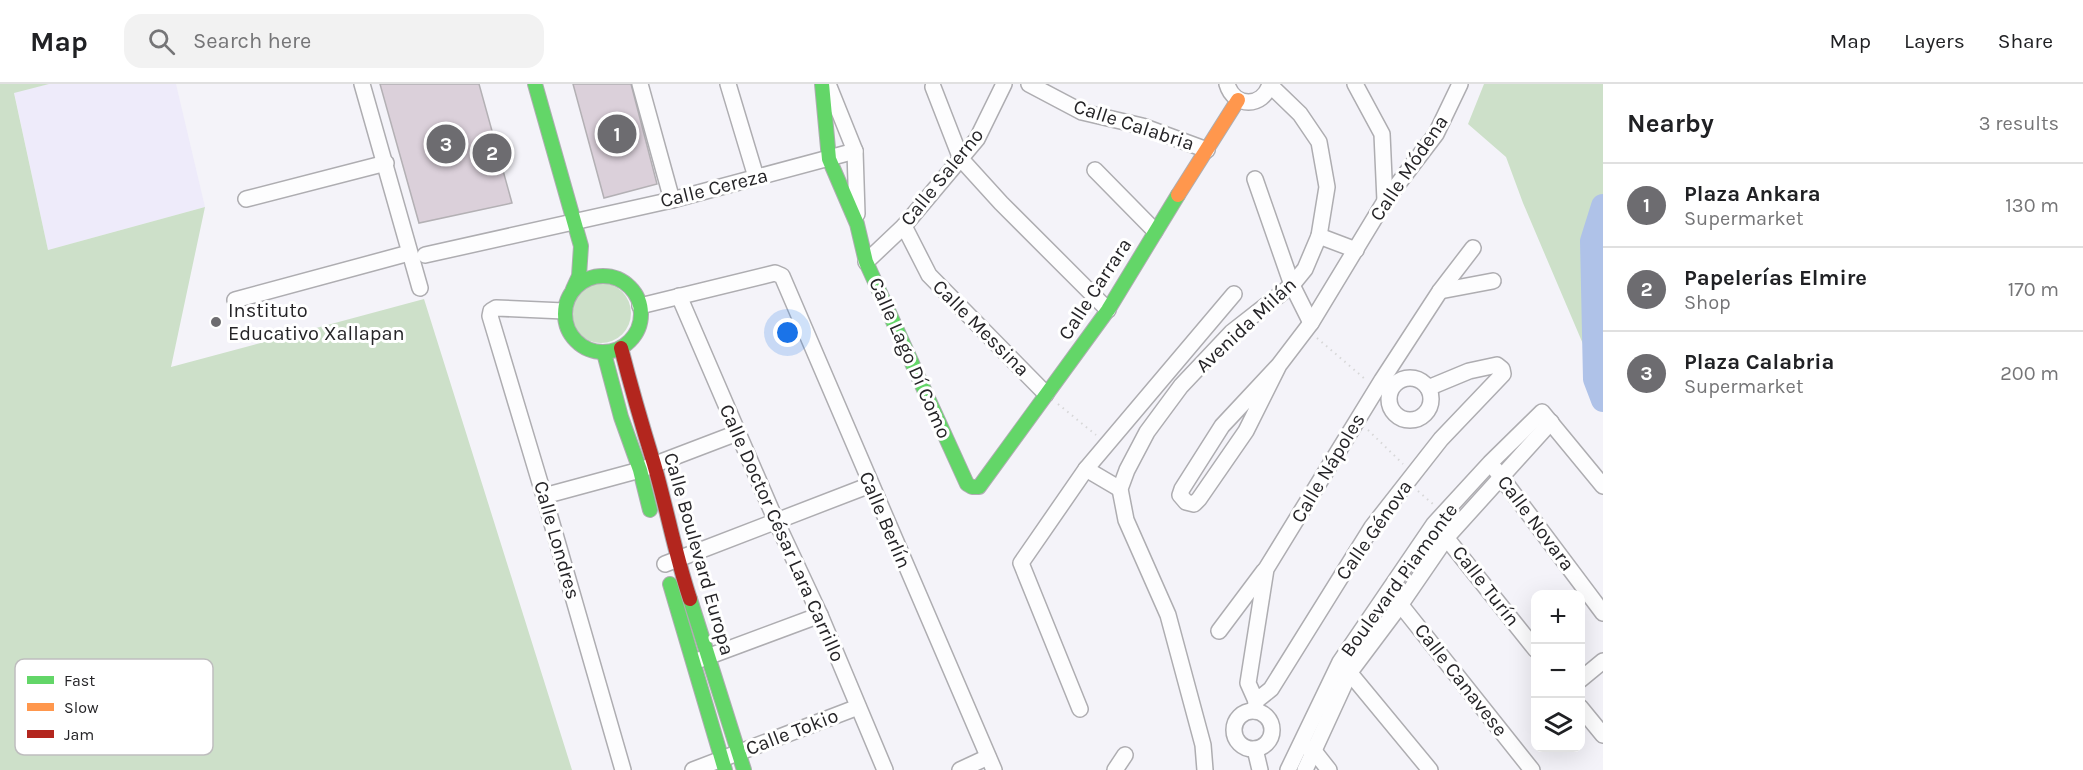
<!DOCTYPE html>
<meta charset="utf-8">
<style>
:root{--surface:#fff;--page:#f2f2f2;--text:#202124;--muted:#757577;--line:#e0e0e0;--accent:#6d6c70}
body{margin:0;font-family:Karla,sans-serif;background:var(--page);color:var(--text)}
.controls{position:absolute;right:18px;bottom:18px;display:grid;overflow:hidden;border-radius:12px;box-shadow:0 6px 24px #0002}
.controls button{width:54px;height:54px;display:grid;place-items:center;padding:0;border:0;border-bottom:2px solid var(--line);background:var(--surface);color:var(--text);font:30px sans-serif}
.you{position:absolute;left:788px;top:249px;width:21px;height:21px;margin:-15px;border:4px solid #fff;border-radius:50%;background:#1a73e8;box-shadow:0 0 0 9px #1a73e833}
.badge{display:grid;place-items:center;width:39px;height:39px;border-radius:50%;background:var(--accent);color:#fff;font-size:20px;font-weight:700}
.pin{position:absolute;translate:-50% -50%;border:3px solid #fff;box-shadow:0 2px 6px #0006}
.list{margin:0;padding:0;list-style:none}
h2{display:flex;justify-content:space-between;align-items:center;height:78px;margin:0;padding:0 24px;font-size:26px}
h2 small{font-size:20px;font-weight:400;color:var(--muted)}
.list li{display:grid;grid-template-columns:39px 1fr auto;gap:18px;align-items:center;box-sizing:border-box;height:84px;padding:0 24px;border-top:2px solid var(--line)}
.list b{display:block;font-size:22px;white-space:nowrap}
.list p{margin:0;font-size:20px;white-space:nowrap;color:var(--muted)}
.list em{font-size:20px;font-style:normal;color:var(--muted)}
.icon{flex:none;width:33px;height:33px;fill:none;stroke:currentColor;stroke-width:2;stroke-linecap:round;stroke-linejoin:round}
.map{position:relative;flex:none;width:1603px;height:686px;overflow:hidden}
header{display:flex;align-items:center;gap:36px;box-sizing:border-box;height:84px;padding:0 30px;background:var(--surface);border-bottom:2px solid var(--line)}
header strong{font-size:28px}
nav{display:flex;gap:33px;margin-inline-start:auto;font-size:21px}
.search{width:420px;height:54px;background:var(--page);display:flex;align-items:center;gap:15px;box-sizing:border-box;padding:0 21px;border-radius:18px;color:var(--muted);font-size:22px}
main{display:flex}
aside{flex:1;background:var(--surface)}
.map>svg:first-child{display:block}
</style>
<header>
<strong>Map</strong>
<div class="search"><svg class="icon" aria-label="search" viewBox="0 0 24 24"><circle cx="10" cy="10" r="6"/><path d="M15 15l6 6"/></svg>Search here</div>
<nav><a>Map</a><a>Layers</a><a>Share</a></nav>
</header>
<main>
<div class="map">
<svg width="1603" height="686" viewBox="0 0 1603 686">
<rect width="100%" height="100%" fill="#f4f3f9"/>
<path fill="#eeebfa" d="M49,0h127l29,123 -157,43 -34,-158z"/>
<g fill="#cde0c9">
<path d="M0,0h49l-35,9 34,157 157,-43 -34,160 253,-68 148,471h-572z"/>
<path d="M1484,0h119v307l-80,-188 -17,-46 -38,-33z"/>
<circle cx="601" cy="229" r="30"/>
</g>
<g fill="none" stroke-linecap="round" stroke-linejoin="round">
<path stroke="#afc2e8" stroke-width="24" d="M1603,122l-11,35 3,138 8,21"/>
</g>
<g fill="#dbd0da" stroke="#b3b0b4" stroke-width="1.5">
<path d="M380,0h99l33,119 -93,20z"/>
<path d="M573,0h58l26,100 -53,14z"/>
</g>
<g fill="none" stroke-linecap="round" stroke-linejoin="round">
<g stroke="#aeadb1" stroke-width="18">
<g id="street">
<path d="M362,0l58,204"/>
<path d="M640,0l32,116"/>
<path d="M728,0l28,93"/>
<path d="M828,0l27,67 2,63"/>
<path d="M1029,0l53,28 60,14 65,24"/>
<path d="M1227,0c7,24 36,24 43,0"/>
<path d="M1355,0l27,50 3,67"/>
<path d="M933,3l28,72 40,44 107,107"/>
<path d="M1095,86l60,61"/>
<path d="M1255,95l37,106 19,38"/>
<path d="M246,115l140,-36"/>
<path d="M904,142l25,49 117,119"/>
<path d="M1319,152l37,14"/>
<path d="M425,171l247,-55 183,-49"/>
<path d="M866,178l38,-36 73,-87 27,-55"/>
<path d="M1440,207l53,-10"/>
<path d="M679,212l97,225 44,94 65,155"/>
<path d="M235,216l174,-47"/>
<path d="M640,222l135,-33 7,3 212,494"/>
<path d="M564,227l-68,-3 -5,3 -1,5 54,180 79,274"/>
<path d="M1279,281l-57,61 -40,63 -2,6 6,7 8,2 5,-5 47,-68 33,-66 32,-42 74,-122 51,-67 24,-50"/>
<circle cx="1410" cy="315" r="21"/>
<path d="M1086,385l34,20"/>
<path d="M1495,385l108,144"/>
<path d="M544,412l96,-26 97,-37"/>
<path d="M1440,446l96,120"/>
<path d="M665,480l205,-79"/>
<path d="M1396,515l136,171"/>
<path d="M1219,547l45,-60"/>
<path d="M699,576l121,-45"/>
<path d="M1344,582l86,104"/>
<path d="M1580,596l23,-19"/>
<path d="M1256,617l15,-12 101,-162 69,-88 62,-65 -1,-5 -5,-4 -28,6 -41,17"/>
<path d="M1580,623l23,28"/>
<path d="M1080,625l-59,-146 65,-94 148,-175"/>
<path d="M1255,627l1,-10 -8,-18 18,-114 116,-189 58,-89 33,-43"/>
<circle cx="1253" cy="646" r="19"/>
<path d="M1307,663l7,4 15,19"/>
<path d="M1255,665l5,21"/>
<path d="M693,686l165,-63"/>
<path d="M960,686l28,-13"/>
<path d="M1115,686l10,-15"/>
<path d="M1205,686l-2,-25 -35,-130 -42,-95 -6,-31 7,-19 20,-38 34,-46 51,-54 60,-47 13,-16 14,-33 8,-49 -8,-45 -19,-28 -30,-29"/>
<path d="M1288,686l52,-108 94,-138 56,-61 52,-51 61,74"/>
<path d="M1305,686l45,-98 51,-68 46,-67 104,-115"/>
</g>
</g>
<g stroke="#aeadb1" stroke-width="16">
<g id="fast">
<path d="M535,0l46,162 -2,30 -6,13"/>
<path d="M822,0l7,75 28,65 9,38 101,222 5,3h7l129,-177 70,-115"/>
<circle cx="603" cy="230" r="38"/>
<path d="M604,269l17,64 19,53 10,40"/>
<path d="M670,500l55,186"/>
<path d="M690,515l54,171"/>
</g>
</g>
<g stroke="#aeadb1" stroke-width="16">
<path id="slow" d="M1178,111l60,-95"/>
</g>
<g stroke="#aeadb1" stroke-width="16">
<path id="jam" d="M621,264c10,39 21,77 33,116 13,45 21,90 36,135"/>
</g>
<g stroke="#d7d7d8" stroke-width="2" stroke-dasharray="1.5 4.5" stroke-linecap="butt">
<path d="M1317,254l48,41"/>
<path d="M1058,320l38,31"/>
<path d="M1368,346l35,34"/>
<path d="M1418,407l16,14"/>
</g>
<use href="#street" stroke="#fdfdfe" stroke-width="15"/>
<use href="#fast" stroke="#63d668" stroke-width="14"/>
<use href="#slow" stroke="#ff974d" stroke-width="14"/>
<use href="#jam" stroke="#b3261e" stroke-width="14"/>
</g>
<circle fill="#6d6c70" stroke="#fff" stroke-width="2" cx="216" cy="238" r="6"/>
<g text-anchor="middle" dominant-baseline="central" stroke-width="6" stroke-linejoin="round" paint-order="stroke">
<g font-size="20" fill="#252427" stroke="#fff">
<text transform="translate(1134 41) rotate(18)">Calle Calabria</text>
<text transform="translate(1409 84) rotate(-56)">Calle Módena</text>
<text transform="translate(942 93) rotate(-51)">Calle Salerno</text>
<text transform="translate(714 104) rotate(-14)">Calle Cereza</text>
<text transform="translate(1095 205) rotate(-57)">Calle Carrara</text>
<text transform="translate(1246 241) rotate(-43)">Avenida Milán</text>
<text transform="translate(981 244) rotate(45)">Calle Messina</text>
<text transform="translate(910 274) rotate(66)">Calle Lago Dí Como</text>
<text transform="translate(1328 384) rotate(-59)">Calle Nápoles</text>
<text transform="translate(885 436) rotate(67)">Calle Berlín</text>
<text transform="translate(1536 439) rotate(53)">Calle Novara</text>
<text transform="translate(1374 446) rotate(-55)">Calle Génova</text>
<text transform="translate(782 449) rotate(66)">Calle Doctor César Lara Carrillo</text>
<text transform="translate(557 456) rotate(74)">Calle Londres</text>
<text transform="translate(699 470) rotate(74)">Calle Boulevard Europa</text>
<text transform="translate(1399 496) rotate(-54)">Boulevard Piamonte</text>
<text transform="translate(1486 502) rotate(52)">Calle Turín</text>
<text transform="translate(1461 596) rotate(52)">Calle Canavese</text>
<text transform="translate(792 648) rotate(-21)">Calle Tokio</text>
</g>
<g font-size="20" fill="#252427" stroke="#fff" text-anchor="start">
<text x="228" y="226">Instituto<tspan x="228" dy="23">Educativo Xallapan</tspan></text>
</g>
</g>
<rect x="15" y="575" width="198" height="96" rx="9" fill="#fff" stroke="#bebdbe" stroke-width="1.5"/>
<rect x="27" y="592" width="27" height="8" fill="#63d668"/>
<rect x="27" y="619" width="27" height="8" fill="#ff974d"/>
<rect x="27" y="646" width="27" height="8" fill="#b3261e"/>
<g font-size="16" fill="#252427">
<text x="64" y="602">Fast</text>
<text x="64" y="629">Slow</text>
<text x="64" y="656">Jam</text>
</g>
</svg>
<div class="controls">
<button>+</button>
<button>−</button>
<button><svg class="icon" aria-label="layers" viewBox="0 0 24 24"><path d="M12 4l9 5-9 5-9-5zM3 14l9 5 9-5"/></svg></button>
</div>
<div class="you"></div>
<div class="pin badge" style="left:617px;top:50px">1</div>
<div class="pin badge" style="left:492px;top:69px">2</div>
<div class="pin badge" style="left:446px;top:60px">3</div>
</div>
<aside>
<h2>Nearby<small>3 results</small></h2>
<ul class="list">
<li><span class="badge">1</span><div><b>Plaza Ankara</b><p>Supermarket</p></div><em>130 m</em></li>
<li><span class="badge">2</span><div><b>Papelerías Elmire</b><p>Shop</p></div><em>170 m</em></li>
<li><span class="badge">3</span><div><b>Plaza Calabria</b><p>Supermarket</p></div><em>200 m</em></li>
</ul>
</aside>
</main>
